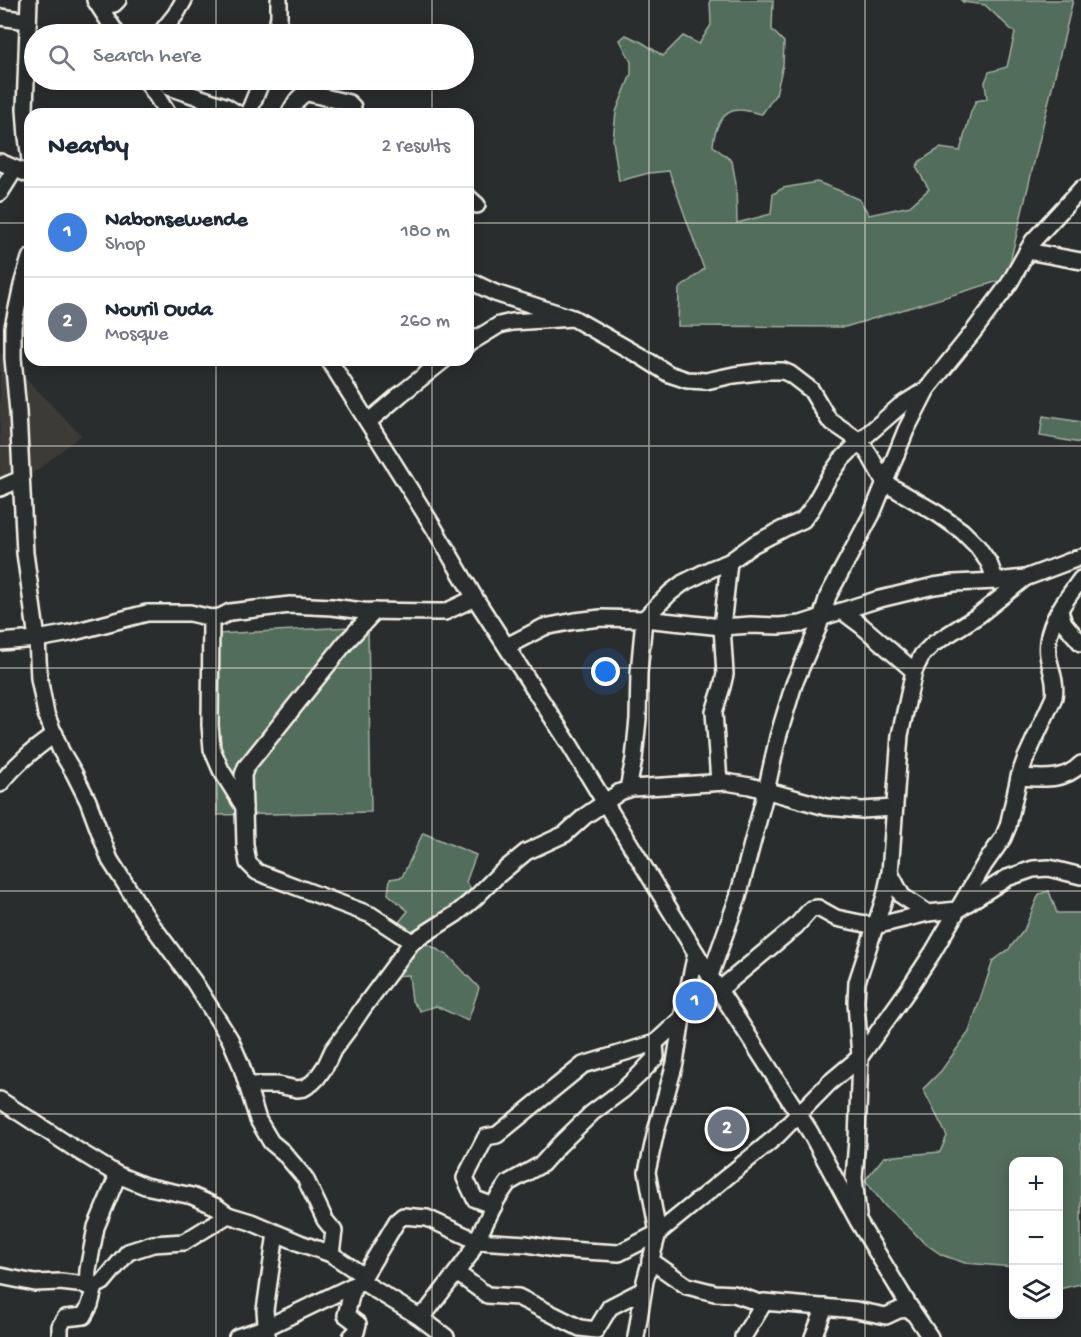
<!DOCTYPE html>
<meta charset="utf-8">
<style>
:root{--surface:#fff;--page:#f2f2f3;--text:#1f2937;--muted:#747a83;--line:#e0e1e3;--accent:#1a73e8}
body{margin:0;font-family:"Gochi Hand",sans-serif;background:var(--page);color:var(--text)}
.controls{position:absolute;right:18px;bottom:18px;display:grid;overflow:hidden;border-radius:12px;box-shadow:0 3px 15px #0003}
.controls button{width:54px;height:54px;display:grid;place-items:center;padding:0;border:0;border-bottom:2px solid var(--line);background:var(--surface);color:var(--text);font:30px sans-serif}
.you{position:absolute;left:606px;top:672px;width:21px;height:21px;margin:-15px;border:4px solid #fff;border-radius:50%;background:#1a73e8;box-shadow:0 0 0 9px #1a73e833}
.badge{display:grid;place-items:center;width:39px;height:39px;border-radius:50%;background:var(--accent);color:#fff;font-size:20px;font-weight:700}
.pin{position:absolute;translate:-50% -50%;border:3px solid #fff;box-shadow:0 2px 6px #0006}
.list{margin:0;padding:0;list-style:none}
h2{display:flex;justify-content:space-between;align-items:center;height:78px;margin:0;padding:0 24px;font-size:26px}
h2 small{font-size:20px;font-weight:400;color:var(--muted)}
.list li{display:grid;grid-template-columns:39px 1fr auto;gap:18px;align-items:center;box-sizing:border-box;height:90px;padding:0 24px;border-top:2px solid var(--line)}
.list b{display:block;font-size:22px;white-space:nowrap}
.list p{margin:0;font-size:20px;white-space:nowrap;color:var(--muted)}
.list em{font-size:20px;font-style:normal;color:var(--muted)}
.icon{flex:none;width:33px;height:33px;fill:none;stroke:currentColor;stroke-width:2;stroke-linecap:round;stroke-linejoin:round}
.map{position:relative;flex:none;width:1081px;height:1337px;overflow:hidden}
.search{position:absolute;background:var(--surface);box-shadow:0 3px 15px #0003;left:24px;top:24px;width:450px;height:66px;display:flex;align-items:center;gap:15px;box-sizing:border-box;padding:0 21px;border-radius:33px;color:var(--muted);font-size:22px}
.panel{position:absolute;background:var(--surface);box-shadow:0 3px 15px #0003;left:24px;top:108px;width:450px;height:258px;border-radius:18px}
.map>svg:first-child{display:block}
</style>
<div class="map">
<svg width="1081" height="1337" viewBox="0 0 1081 1337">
<rect width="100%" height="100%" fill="#2a2d2e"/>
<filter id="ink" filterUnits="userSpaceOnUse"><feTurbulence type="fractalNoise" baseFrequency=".0167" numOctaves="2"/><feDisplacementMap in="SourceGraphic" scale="12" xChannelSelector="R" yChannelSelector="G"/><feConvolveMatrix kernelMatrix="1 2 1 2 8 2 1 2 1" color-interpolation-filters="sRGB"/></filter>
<g filter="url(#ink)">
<path fill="#3c3a37" d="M0,352l81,83 -81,65z"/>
<g fill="#526d5c" stroke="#a3afa2" stroke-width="1.5">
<path d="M710,0h63l-1,30 12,12 -1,23 -7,29 -14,20c-8,-1 -17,-5 -24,-4 -18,1 -24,22 -25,36l19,15 4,23 1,39 34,-9 2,-20 10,-6 34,-6 21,8 22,10 9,15 41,-9 19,-17 -13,-22 4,-6 20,-13 20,3 11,-39 5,-11 11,-2 -2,-17 4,-10 18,-5 8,-34 -30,-28 -22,-3 -2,-2h112l-67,279 -161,48 -167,-1 1,-37 25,-20 -35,-98 -20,2 -30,8 -6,-41 3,-28 15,-38v-12l-11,-22 6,-5 17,8 20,13 20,-20 16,8 12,-19z"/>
<path d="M1043,416l38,6v21l-41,-7z"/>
<path d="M368,626l3,186 -154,3v-181z"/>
<path d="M423,833l53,22 -10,27 8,11 -63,46 -16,-12 13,-16 -20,-17 2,-15 12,-2z"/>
<path d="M1049,891l8,22h24v371l-22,5 -1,-127h-44l-1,105 -48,-4 -23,-8 -19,-13 -13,-14 -25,-22 -20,-26 19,-23 56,-5 7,-16 -24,-47 18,-18 28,-39 24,-71 16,-12 15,-19 15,-36z"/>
<path d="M422,941l27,15 30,32 -11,33 -32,-15 -16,5 -8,-10 -3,-26 -15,1z"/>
</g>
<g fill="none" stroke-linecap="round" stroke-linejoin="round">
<g stroke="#f4f1e8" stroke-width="20">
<g id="minor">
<path d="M29,0l-4,109 2,28 3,23"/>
<path d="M95,0l22,34"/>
<path d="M100,7l14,-3 4,-4"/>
<path d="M0,17l28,4"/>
<path d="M160,34l16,-20 8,-14"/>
<path d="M275,34l4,-17v-17"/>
<path d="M146,80l22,34"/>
<path d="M164,80l5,7 56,19 13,8"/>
<path d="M248,114l14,-34"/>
<path d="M289,114c5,-8 9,-20 19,-21l41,10 4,4 -1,7"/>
<path d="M0,162l30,13"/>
<path d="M0,193l15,-24"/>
<path d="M468,197l9,8"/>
<path d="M1027,251l54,10"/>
<path d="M30,258l-8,27 -9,42v31l5,54 7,141 12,86 2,39 7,36 15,37 13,22 14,28 22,59 39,61 45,61 36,57 11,26 17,55 13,22 12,10 22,26 20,42 9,11 -3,23"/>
<path d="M468,280l27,13 74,24"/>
<path d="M468,344l31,-19 13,-3 61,-4 69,39 27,17 18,6 19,1 28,-6 31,-4h18l7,3 21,16 18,30 31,21 10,15 15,27 53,31 24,17 15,15 12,17 7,18"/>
<path d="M329,360l105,168 41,70 95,147 140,231 100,156 48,89 53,88 19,28"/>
<path d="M368,422l33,-28 43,-34"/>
<path d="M0,488l21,-9"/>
<path d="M375,611l-29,31 -100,125 -3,8 2,70 3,18 9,9 114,43 41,27"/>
<path d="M842,611l20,15 52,45"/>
<path d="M1060,611l4,12 17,20"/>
<path d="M211,618l-1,107 2,24 9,21 23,37"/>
<path d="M0,642l37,-3 33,-6 77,-20h43l21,5 9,-1 10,-5 60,-7 42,2 31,4 74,1h8l30,-14"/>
<path d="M507,646l37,-19 31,-6 26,-3 43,1 78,8 29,-2 28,1 22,-2 75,-24 58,-14 20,-3 42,-2 29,-3 56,-21"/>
<path d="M1019,777c23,1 44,5 62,-13"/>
<path d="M719,782l-5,-70 8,-25 3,-13 -3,-47 7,-65"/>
<path d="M0,784c18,-22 32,-33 55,-50"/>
<path d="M628,789l6,-30 4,-40 1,-46 5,-54 26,-26 13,-10 30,-15 16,-6 25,-18 29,-15 20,-9 9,-12 17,-31 12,-17 19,-19 40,-35 27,-17"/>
<path d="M890,873l12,23 26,17 29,-3 50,-32 26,-9 16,-1 32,8"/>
<path d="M710,976l28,-79 28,-106 12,-54 16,-53 24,-56 10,-32 44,-82 34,-84 21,-41 46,-57 36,-48 24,-43 48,-52"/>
<path d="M719,990l77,-64 15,-17 7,-1 18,10 39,8 53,-13"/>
<path d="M247,1085h31l19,4 7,-1 8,-5 5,-5 9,-13 7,-15 18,-24 12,-18 49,-66 44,-28 18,-15 23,-23 29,-24 39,-18 20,-18 35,-24 12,-4 94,-6 24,4 76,21 36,3 32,-2"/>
<path d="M0,1100l72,47 46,28 27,11 47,10 25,11 11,8 23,7 49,21 31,11 33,22v7l54,33 28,21"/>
<path d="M494,1206l-19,-7 -10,-21 21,-41 11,-2 86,-70 72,-22 27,-25"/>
<path d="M858,1215l-4,-37 3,-38 3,-83 -4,-55 1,-20 28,-86 5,-23 10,-138 14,-64 8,-16 11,-11 46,-29 46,-37"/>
<path d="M650,1260l37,26 28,7 19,1 23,8 5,4 -19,31"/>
<path d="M457,1273l30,22 31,2 62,31 16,2 14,-23 33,-17"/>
<path d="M0,1276l35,7 25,-1 35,4 8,-4 25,-30 25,-8 31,-2 44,-27"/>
<path d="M364,1276l33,-55 6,-5 24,2 50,23 50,3 26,5 31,2 35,2 39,-20 119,-97 52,-53 31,-26 48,-67 25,-38 51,-87 19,-27 5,-12 11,-49 6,-17 29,-63c3,-15 -4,-28 -6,-42 -4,-29 17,-54 33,-76"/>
<path d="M87,1286l1,-16 8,-43 22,-52"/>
<path d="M762,1306l2,-4 92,8 30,6 13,-6 12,-1"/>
<path d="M418,1316l10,-6 41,-54 28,-57 11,-16 34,-19 17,-19 33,-32 31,-23 17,-16 16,-17 -1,-14"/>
<path d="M267,1336l-2,-26 11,-77"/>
<path d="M60,1337v-11l5,-8 19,-2 6,-11 5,-19"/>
<path d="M237,1337l30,-10 87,-42 10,-2"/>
<path d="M351,1337l5,-5 2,-8 -12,-9 8,-30"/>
<path d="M636,1337l9,-56 13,-48 -11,-61 9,-41 19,-68 7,-45 14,-65"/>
<path d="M813,1337l12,-30"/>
</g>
</g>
<use href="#minor" stroke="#2a2d2e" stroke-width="15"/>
</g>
</g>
<path fill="none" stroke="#f4f1e8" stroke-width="1.5" stroke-opacity="0.55" d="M216,0v34M432,0v34M649,0v1337M865,0v1337M216,80v34M432,80v34M0,223h30M468,223h613M216,360v977M432,360v977M0,446h1081M0,668h1081M0,891h1081M0,1114h1081"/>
</svg>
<div class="controls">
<button>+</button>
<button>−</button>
<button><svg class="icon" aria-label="layers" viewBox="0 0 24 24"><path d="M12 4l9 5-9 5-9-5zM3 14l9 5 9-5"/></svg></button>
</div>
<div class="you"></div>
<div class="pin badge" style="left:695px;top:1001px;background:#3f7fe0">1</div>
<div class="pin badge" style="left:727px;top:1129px;background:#6b7280">2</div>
<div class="search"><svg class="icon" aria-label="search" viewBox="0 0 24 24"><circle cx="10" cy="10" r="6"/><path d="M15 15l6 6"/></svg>Search here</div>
<section class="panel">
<h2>Nearby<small>2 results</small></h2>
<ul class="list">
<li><span class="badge" style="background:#3f7fe0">1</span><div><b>Nabonsewende</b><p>Shop</p></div><em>180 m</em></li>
<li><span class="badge" style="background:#6b7280">2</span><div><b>Nouril Ouda</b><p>Mosque</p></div><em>260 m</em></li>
</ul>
</section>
</div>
